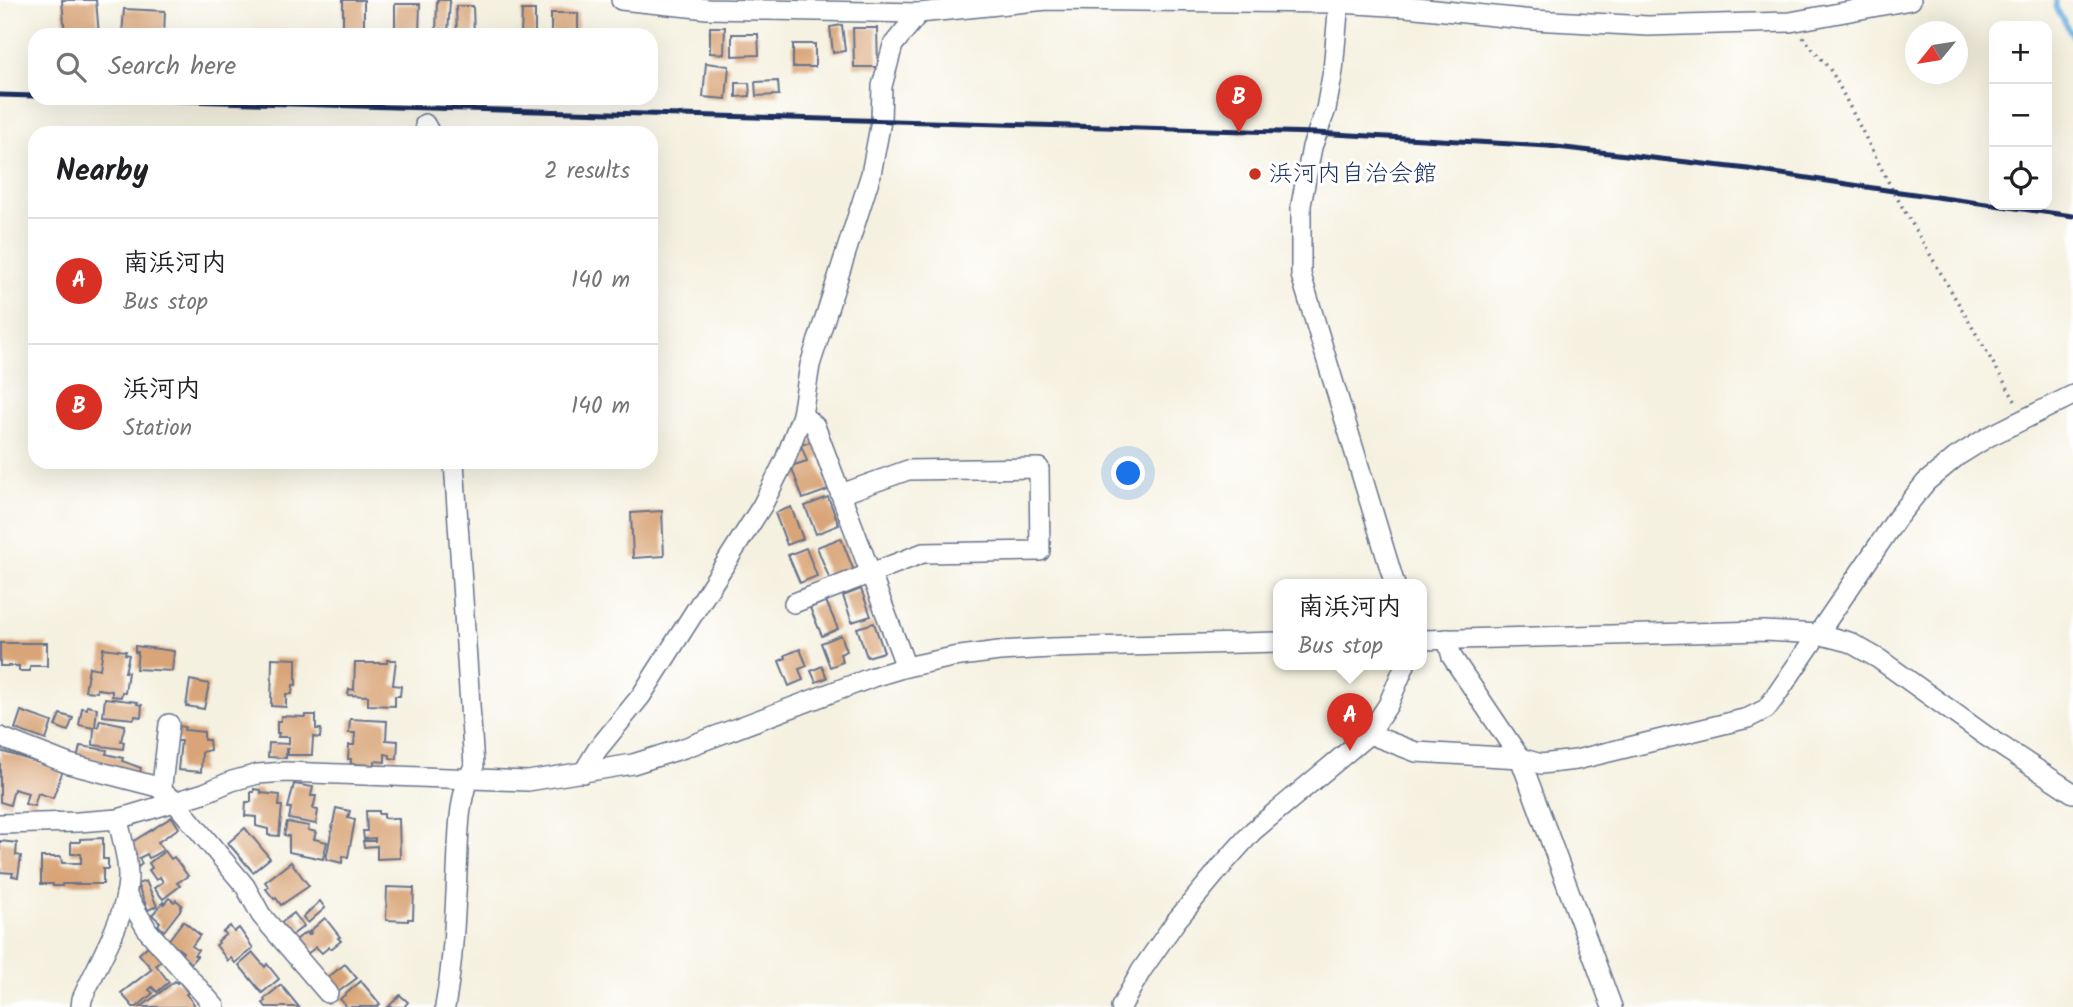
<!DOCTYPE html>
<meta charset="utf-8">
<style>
:root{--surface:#fff;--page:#f2f2f2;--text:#202124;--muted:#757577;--line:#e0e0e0;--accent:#d93025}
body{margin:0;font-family:Kalam,"Klee One",sans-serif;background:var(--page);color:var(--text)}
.controls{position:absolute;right:21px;top:21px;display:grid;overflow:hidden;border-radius:14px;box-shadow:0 7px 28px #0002}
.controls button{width:63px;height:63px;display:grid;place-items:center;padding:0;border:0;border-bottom:2px solid var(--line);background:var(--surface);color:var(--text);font:35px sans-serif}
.compass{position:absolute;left:1905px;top:21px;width:63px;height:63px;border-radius:50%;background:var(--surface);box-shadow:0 7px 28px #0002;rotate:240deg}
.you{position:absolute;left:1129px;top:474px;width:24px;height:24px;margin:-18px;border:5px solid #fff;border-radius:50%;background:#1a73e8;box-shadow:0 0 0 10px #1a73e833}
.badge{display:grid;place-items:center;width:46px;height:46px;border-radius:50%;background:var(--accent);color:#fff;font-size:23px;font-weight:700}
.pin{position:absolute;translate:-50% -58px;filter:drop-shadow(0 2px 4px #0008)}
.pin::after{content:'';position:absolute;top:37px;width:24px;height:21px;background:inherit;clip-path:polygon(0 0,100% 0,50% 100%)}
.popup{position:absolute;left:1273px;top:579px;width:154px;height:91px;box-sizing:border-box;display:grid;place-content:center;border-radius:14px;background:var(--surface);filter:drop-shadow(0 2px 5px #0005);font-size:23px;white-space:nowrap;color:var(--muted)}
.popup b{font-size:26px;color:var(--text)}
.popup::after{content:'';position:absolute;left:50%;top:100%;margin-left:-14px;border:14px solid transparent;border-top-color:var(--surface)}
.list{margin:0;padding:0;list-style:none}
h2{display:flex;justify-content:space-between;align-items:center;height:91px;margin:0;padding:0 28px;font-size:30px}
h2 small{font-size:23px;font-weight:400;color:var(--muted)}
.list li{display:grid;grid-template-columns:46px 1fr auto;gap:21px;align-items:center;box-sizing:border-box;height:126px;padding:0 28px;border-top:2px solid var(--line)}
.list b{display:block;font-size:26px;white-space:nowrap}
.list p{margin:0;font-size:23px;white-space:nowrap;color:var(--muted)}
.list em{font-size:23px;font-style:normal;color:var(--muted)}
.icon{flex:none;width:38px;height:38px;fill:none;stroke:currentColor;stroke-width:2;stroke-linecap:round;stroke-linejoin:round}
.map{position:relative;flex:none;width:2073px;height:1007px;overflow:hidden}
.search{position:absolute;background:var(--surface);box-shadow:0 7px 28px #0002;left:28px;top:28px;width:630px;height:77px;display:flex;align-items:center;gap:18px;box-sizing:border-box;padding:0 24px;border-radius:21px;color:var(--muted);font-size:26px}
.panel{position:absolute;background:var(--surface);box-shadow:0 7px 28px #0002;left:28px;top:126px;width:630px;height:343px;border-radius:21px}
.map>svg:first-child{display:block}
</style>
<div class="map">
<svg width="2073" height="1007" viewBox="0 0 2073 1007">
<rect width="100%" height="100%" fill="#fff"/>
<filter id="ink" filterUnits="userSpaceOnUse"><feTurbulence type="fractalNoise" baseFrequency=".0143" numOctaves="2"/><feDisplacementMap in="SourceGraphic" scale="14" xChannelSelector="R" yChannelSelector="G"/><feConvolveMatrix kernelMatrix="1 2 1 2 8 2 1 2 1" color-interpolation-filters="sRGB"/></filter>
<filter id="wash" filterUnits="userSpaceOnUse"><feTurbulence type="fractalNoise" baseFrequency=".00686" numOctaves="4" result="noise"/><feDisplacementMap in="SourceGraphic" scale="28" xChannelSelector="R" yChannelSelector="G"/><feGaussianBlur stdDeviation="1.57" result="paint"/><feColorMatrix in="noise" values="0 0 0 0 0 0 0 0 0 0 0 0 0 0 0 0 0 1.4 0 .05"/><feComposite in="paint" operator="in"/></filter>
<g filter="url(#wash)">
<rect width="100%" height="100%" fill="#f5f1e0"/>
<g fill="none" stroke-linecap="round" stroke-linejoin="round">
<path stroke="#65addd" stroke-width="5" d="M2056,0v7l17,30"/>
</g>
<g id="blocks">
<g fill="#d9a578">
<path d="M62,0h34l3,35h-34z"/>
<rect x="343" y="0" width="21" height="33"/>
<path d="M437,0h13l-2,35h-12z"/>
<path d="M395,4h25l-1,31h-24z"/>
<path d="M456,6h17l1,29h-17z"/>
<path d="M124,9l41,2 -1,24h-42z"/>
<path d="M522,10h13v25h-14z"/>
<rect x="551" y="13" width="27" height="22"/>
<path d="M842,25l3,26 -12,2 -3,-26z"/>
<path d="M710,27h15l-1,27 -14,-1z"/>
<path d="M853,28h24l1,39h-24z"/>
<path d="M732,34h26l1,21 -27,1z"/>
<rect x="793" y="44" width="22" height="23"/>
<path d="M706,63l23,3 -3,33 -23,-2z"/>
<path d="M778,81l1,14 -23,1 -1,-14z"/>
<path d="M736,83h13l1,13 -14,1z"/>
<path d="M816,440l6,17 -5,2 11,31 -25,9 -12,-33 16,-5 -6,-16z"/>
<path d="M828,497l11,28 -23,9 -11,-28z"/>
<path d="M791,507l12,32 -16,6 -12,-32z"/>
<path d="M662,511l2,45 -31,2 -2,-45z"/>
<path d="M841,538l13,33 -24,9 -13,-33z"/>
<path d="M806,548l11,28 -17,7 -12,-28z"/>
<path d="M861,589l10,27 -19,6 -9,-26z"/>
<path d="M826,601l12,28 -16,7 -12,-28z"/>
<path d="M874,623l10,29 -17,5 -10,-29z"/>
<path d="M841,635l6,16 -7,3 3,8 -13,5 -9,-24z"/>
<path d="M0,643h47v23h-17v5h-11v-5h-19z"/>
<path d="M135,646l39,5 -2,20 -36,-2 2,-17h-3z"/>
<path d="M103,648l23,3 -1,3 4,1 -4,17h3l-3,21 -3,-1 -1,5 -9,-1v-5l-15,-2v3l-12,-1 4,-24 11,2z"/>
<path d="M800,649l7,17 -8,3 4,11 -14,6 -10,-25 7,-3 -1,-3z"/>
<path d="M272,658l24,1v26h-3l-1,9h-6v13l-15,-1z"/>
<path d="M387,660h9l-3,25 8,1 -1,10h-5v10l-27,-1v-9l-20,-1 1,-6 5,1 1,-27h32z"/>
<path d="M822,666l5,12 -11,4 -5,-11z"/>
<path d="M190,680l19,4 -5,25 -18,-3z"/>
<path d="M105,698l33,4 -1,2 5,1 -1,12 -6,-1 -1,3 -31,-3z"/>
<path d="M87,706l10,2 -2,19h3l2,-7 25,5 -4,16 3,1 -1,7 -30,-4 1,-17 -15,-3 3,-17 5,1z"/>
<path d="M21,711l31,11 -6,18 -31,-11z"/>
<path d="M60,714l13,4 -5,13 -13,-5z"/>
<path d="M305,715h11v14h5l-1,9 -7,-1 -1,18h-24v-6h-2v9l-18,-1 1,-14 20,1v-7h-11l1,-4h-2v-12h4v-5l24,1z"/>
<path d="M350,719l37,2 -1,19 12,1 -1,18 -7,-1v-3l-5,-1v8l-10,-1v4l-24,-1v-5h-3l1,-14h5l1,-12h-6z"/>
<path d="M177,726l8,1 -1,3 20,2v8h5l1,10 -8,2 -1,20 -23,-2 3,-29h-5z"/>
<path d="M80,746l27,4 -1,4 17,4 -1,3 19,7 -2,9 -62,-18z"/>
<path d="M0,751l63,19 -10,28 -15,-5 -4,13 -9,-2 3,-11 -14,-4 -4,16 -10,-3z"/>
<path d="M294,784l19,3 -2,9h5l-3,13 5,1 -2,14 -27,-5 2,-11h-3z"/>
<path d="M254,789l7,1v3l19,2 -1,11h3l-3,30 -11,-1v-6l-12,-3v-9l-11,-1 1,-14h5v-10h3z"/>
<path d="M336,808l14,3 -2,7 7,2 -7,37 -5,-1 -1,7 -16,-4z"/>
<path d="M366,811h13v3h5v4l15,1 1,39 -23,1v-13l-13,1 -1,-6h12v-3l-11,1 -1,-8h4z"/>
<path d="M172,817l7,11 -21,14 5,8 -14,8 -2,-4 -8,4 3,6 -4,3 -6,-10 4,-3 -7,-10z"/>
<path d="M287,822l22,4 -1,4 8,2 -2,7 13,3 -4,17 -34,-7v-16l-5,-1z"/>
<path d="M245,828l25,30 -17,14 -25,-29z"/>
<path d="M103,838v21h5v10h-5v15h-41v2h-9v-2h-12v-27h20l1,6h19v-9h-10v-12h9v-3z"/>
<path d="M0,841l17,2 -1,12 5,1 -3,21 -6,-1 1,-3 -13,-1z"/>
<path d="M165,851l6,8 3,-2 14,19 -11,7 3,3 -17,13 -9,-11 9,-6 -3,-5 -4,3 -7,-10 3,-2 -3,-5z"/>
<path d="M291,862l18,24 -28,19 -5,-7 -2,1 -8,-10 3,-2 -4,-5z"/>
<path d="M146,881l11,25 -9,4 -11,-26z"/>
<path d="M387,887l27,1 -1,31h-5v2l-22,-1z"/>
<path d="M169,898l5,4 2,-2 6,5 -2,3 1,1 -17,22 -6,-6 2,-3 -8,-7 11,-13 1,2z"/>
<path d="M320,901l5,7 -17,15 -5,-6z"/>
<path d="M294,913l10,13 -13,10 -10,-13z"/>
<path d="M325,918l15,19 -2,1 3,3 -10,8 -2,-2 -7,6 -6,-6 -9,7 -11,-14 10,-8 3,3 2,-2 -2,-1z"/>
<path d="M183,921l17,14 -8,11 6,4 -4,5 3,1 -6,7 -10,-7 2,-4 -15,-11z"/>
<path d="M230,926l4,6 5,-4 14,20 -18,15 -4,-5 -3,3 -12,-16 3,-2 -1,-2 8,-7 -3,-2z"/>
<path d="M151,943l13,15 -8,7 13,17 -12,10 -5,-5 -3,3 4,3 -16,14h-4l-12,-14 31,-24 -13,-15z"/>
<path d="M253,953l12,14 2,-3 12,15 -17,14 -23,-28z"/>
<path d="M345,964l12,14 -19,14 -11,-14z"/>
<path d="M175,981l2,2 2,-2 9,12 -2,1 8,10 -4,3h-49z"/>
<path d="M361,981l19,23 -3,3h-30l-7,-8z"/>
<path d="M281,985l18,22h-33l-3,-4 2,-2 -1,-2z"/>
<path d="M400,995l8,7 -4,5h-16z"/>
</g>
</g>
</g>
<g filter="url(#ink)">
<use href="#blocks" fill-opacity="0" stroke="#67738c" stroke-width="2"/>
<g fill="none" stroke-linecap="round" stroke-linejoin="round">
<g stroke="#67738c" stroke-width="22">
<g id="minor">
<path d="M621,0l87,9 211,4 128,-13 292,3 67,4 127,13 115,6 142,-4 121,-22"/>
<path d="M1339,0l-6,71 -7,38 -14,38 -11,58v70l94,310"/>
<path d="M425,124l5,9"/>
<path d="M802,415l13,11 91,241"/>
<path d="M794,603l129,-50 117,-2 -1,-83 -131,2 -67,24"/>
<path d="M1447,639l5,18 68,101 92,249"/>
<path d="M1422,640l342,-9 54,3 31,8 30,17 107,77 87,57"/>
<path d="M1369,734l47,18 104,6 21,6 35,-4 172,-42 18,-9 7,-9 124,-182 29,-36 30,-25 32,-20 85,-42"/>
<path d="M0,737l69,27 89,23 16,14 71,85 16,29 67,78"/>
<path d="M583,773l14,-23 44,-54 121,-190 23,-46 17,-45 8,-50 61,-191 10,-53 1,-35 11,-41 26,-32"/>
<path d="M158,787l4,-2 7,-61"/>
<path d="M0,824l78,-2 40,-3 86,-26 28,-12 26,-7 27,-2 243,9 105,-17 51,-16 189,-71 33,-10 47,-10 46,-6 52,-3 227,-6"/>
<path d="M126,894l22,37 67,76"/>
<path d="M81,1007l1,-8c14,-32 41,-77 45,-110 4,-23 -5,-48 -9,-70"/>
<path d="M445,1007c8,-45 10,-90 12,-135 2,-35 0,-75 17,-106l-20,-304"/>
<path d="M1121,1007l20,-36 35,-50 50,-60 27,-30 116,-97 19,-29 17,-40"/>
</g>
</g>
<path stroke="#67738c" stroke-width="3.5" stroke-dasharray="2 5" stroke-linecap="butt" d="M1803,37l29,35 61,119 124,213"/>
<use href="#minor" stroke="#fff" stroke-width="19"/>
<g stroke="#1b2f5e" stroke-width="5">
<path d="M0,95l35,1"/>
<path d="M79,98l1237,35 232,13 200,23 145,22 180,25"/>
</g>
</g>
</g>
<circle fill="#c8321e" stroke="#fff" stroke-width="2.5" cx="1255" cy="174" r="7"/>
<g text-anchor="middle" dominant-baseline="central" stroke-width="6" stroke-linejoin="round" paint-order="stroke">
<g font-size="24" fill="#1b2f5e" stroke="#fff" text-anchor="start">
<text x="1269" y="174">浜河内自治会館</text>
</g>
</g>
</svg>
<div class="controls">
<button>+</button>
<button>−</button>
<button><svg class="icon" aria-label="locate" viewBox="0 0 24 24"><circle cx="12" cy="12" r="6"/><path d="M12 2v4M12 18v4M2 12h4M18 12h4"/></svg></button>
</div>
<svg class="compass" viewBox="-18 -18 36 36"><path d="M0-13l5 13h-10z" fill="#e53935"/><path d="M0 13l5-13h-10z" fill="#757577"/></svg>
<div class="you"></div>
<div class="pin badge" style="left:1350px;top:751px">A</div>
<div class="popup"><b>南浜河内</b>Bus stop</div>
<div class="pin badge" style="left:1239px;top:133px">B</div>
<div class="search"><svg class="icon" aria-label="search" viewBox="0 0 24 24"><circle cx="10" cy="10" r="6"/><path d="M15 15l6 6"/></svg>Search here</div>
<section class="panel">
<h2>Nearby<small>2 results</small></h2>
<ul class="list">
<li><span class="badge">A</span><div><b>南浜河内</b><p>Bus stop</p></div><em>140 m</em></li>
<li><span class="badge">B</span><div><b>浜河内</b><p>Station</p></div><em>140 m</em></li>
</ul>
</section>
</div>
